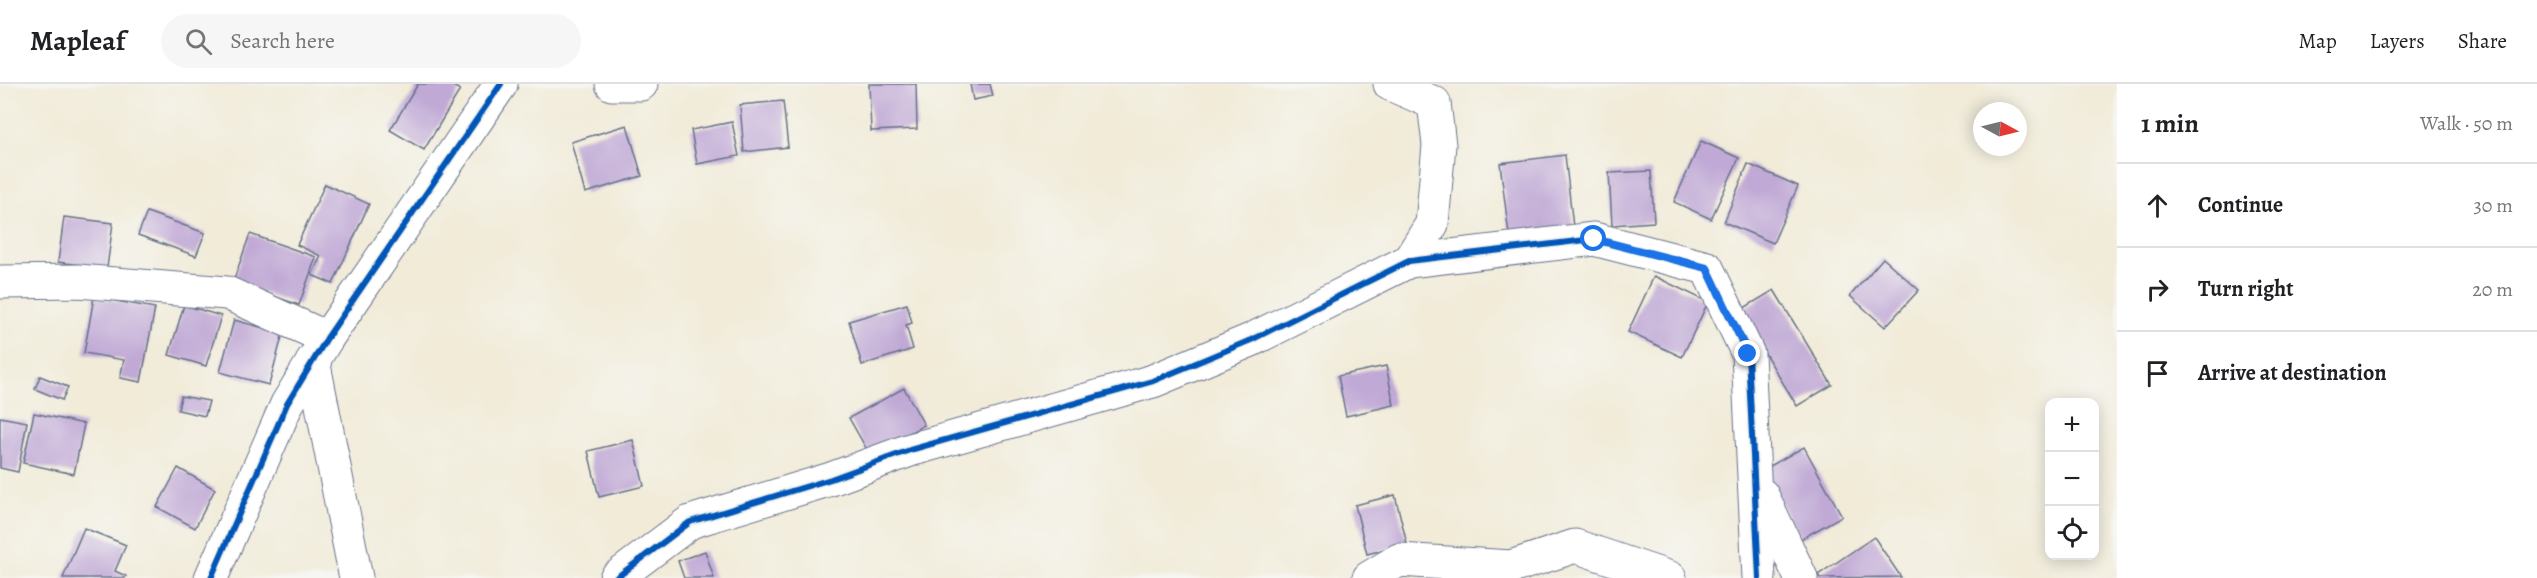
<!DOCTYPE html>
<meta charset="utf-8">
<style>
:root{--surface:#fff;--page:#f6f6f6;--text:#202124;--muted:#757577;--line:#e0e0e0}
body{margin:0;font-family:Alegreya,serif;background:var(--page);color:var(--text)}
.controls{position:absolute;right:18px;bottom:18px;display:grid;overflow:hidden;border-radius:12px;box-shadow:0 3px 15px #0003}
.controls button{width:54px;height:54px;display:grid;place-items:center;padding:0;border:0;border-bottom:2px solid var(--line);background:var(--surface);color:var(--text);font:30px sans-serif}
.compass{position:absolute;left:1973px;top:18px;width:54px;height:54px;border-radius:50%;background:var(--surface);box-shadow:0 3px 15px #0003;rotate:97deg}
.stop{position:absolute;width:18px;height:18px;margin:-14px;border:4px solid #1a73e8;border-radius:50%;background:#fff}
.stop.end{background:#1a73e8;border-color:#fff;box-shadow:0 2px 6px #0008}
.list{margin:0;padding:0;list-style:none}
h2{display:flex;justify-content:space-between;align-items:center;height:78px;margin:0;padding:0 24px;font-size:26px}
h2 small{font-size:20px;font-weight:400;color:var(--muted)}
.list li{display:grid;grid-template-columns:39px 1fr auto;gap:18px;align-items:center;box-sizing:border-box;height:84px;padding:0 24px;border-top:2px solid var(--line)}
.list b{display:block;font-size:22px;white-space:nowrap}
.list em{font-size:20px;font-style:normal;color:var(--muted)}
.icon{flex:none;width:33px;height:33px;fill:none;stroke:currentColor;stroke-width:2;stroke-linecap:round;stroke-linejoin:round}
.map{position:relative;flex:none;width:2117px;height:494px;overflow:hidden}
header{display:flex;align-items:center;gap:36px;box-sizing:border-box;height:84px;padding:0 30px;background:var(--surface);border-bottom:2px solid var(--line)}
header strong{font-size:28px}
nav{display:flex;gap:33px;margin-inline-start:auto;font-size:21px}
.search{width:420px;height:54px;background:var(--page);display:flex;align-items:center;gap:15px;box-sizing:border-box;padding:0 21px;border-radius:33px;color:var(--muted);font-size:22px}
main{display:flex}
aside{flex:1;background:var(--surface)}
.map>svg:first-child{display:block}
</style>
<header>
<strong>Mapleaf</strong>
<div class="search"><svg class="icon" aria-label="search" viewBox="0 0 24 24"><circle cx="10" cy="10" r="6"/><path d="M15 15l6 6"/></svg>Search here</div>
<nav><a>Map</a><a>Layers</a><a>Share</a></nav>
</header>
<main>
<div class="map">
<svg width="2117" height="494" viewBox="0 0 2117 494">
<rect width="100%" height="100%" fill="#f6f6f2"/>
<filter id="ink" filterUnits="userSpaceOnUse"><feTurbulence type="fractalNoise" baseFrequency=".0167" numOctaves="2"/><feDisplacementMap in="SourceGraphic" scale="12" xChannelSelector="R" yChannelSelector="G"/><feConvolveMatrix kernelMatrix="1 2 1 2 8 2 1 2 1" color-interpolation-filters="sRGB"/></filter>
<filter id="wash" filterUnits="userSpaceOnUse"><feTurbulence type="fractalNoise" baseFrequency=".008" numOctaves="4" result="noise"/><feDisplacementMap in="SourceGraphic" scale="24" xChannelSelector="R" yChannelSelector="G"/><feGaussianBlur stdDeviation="1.35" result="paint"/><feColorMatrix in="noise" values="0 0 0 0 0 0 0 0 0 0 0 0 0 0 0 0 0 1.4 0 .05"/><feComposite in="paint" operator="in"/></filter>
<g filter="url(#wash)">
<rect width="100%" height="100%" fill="#f1ebd8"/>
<g id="blocks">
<g fill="#c0a9d5">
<path d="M418,0h32l10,6 -36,60 -34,-20z"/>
<path d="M869,0h47l1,45 -46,2z"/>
<path d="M970,0h20l3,12 -20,4z"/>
<path d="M783,17l5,46 -44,5 -4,-47z"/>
<path d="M732,38l7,34 -42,8 -6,-34z"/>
<path d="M627,41l15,51 -57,17 -14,-51z"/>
<path d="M1701,57l38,17 -28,61 -37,-17z"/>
<path d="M1565,71l8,72 -64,8 -9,-72z"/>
<path d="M1748,80l50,22 -25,57 -49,-21z"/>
<path d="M1651,87l3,51 -42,3 -3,-52z"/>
<path d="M325,100l44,20 -36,80 -21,-9 9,-19 -24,-11z"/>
<path d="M147,128l58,21 -9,23 -58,-21z"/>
<path d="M64,133l49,6 -6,45 -49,-6z"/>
<path d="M250,150l66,23 -17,48 -66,-23z"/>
<path d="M1883,174l36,32 -34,37 -35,-31z"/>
<path d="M1654,192l54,26 -26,55 -54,-25z"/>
<path d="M1774,206l58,95 -35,21 -58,-95z"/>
<path d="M94,213l61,11 -14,74 -21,-4 4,-18 -40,-7z"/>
<path d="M907,220l5,19 -6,2 7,24 -51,16 -13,-44z"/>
<path d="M184,221l37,11 -15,50 -37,-11z"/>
<path d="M234,236l49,13 -14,52 -49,-13z"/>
<path d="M1386,282l8,39 -48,11 -8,-40z"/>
<path d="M40,292l28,11 -6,13 -27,-11z"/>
<path d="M904,304l20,37 -54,30 -21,-37z"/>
<path d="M181,312l28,5 -4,15 -27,-6z"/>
<path d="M34,329l50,11 -10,50 -51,-11z"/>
<path d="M0,333l27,5 -9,50 -18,-4z"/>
<path d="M633,356l11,46 -45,11 -11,-46z"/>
<path d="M1804,363l38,69 -41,23 -38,-69z"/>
<path d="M178,384l37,21 -20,39 -38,-21z"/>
<path d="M1395,411l12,49 -40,10 -12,-49z"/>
<path d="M84,444l42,17 -11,26 11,5 -1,2h-62z"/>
<path d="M1874,453l27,40 -81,1 -2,-3z"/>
<path d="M705,467l9,27h-30l-6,-17z"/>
</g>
</g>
</g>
<g filter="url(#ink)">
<use href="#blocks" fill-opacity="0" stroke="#667189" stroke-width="1.5"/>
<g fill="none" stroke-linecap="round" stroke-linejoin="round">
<g stroke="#667189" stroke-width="35">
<g id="minor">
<path d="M612,0h29"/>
<path d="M1390,0l44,19 5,42 -7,79 -23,37"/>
<path d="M0,198l78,-1 149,12 100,45"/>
<path d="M313,276l43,218"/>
<path d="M1762,411l39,83"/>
<path d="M211,494l76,-174 40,-66 174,-254"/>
<path d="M616,494l74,-56 141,-43 79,-29 243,-69 98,-41 158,-79 185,-22 113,29 41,86 11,224"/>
<path d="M1369,494l30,-18 112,7 64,-21 95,32"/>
</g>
</g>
<use href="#minor" stroke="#fff" stroke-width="33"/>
<g stroke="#f6f6f2" stroke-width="10">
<g id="cycleway">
<path d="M211,494l76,-174 40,-66 174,-254"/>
<path d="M616,494l74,-56 141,-43 79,-29 243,-69 98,-41 158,-79 185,-22 113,29 41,86 11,224"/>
</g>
</g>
<use href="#cycleway" stroke="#0057b8" stroke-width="6"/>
</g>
</g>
<g fill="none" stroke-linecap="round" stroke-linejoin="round" filter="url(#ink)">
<path stroke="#1a73e8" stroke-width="8" d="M1594,155l113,29 41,86"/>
</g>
</svg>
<div class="controls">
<button>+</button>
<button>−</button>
<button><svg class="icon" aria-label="locate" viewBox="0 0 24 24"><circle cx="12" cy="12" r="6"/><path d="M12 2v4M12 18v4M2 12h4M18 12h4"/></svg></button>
</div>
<svg class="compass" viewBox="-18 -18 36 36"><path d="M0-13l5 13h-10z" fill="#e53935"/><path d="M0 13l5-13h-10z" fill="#757577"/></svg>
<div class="stop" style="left:1594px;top:155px"></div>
<div class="stop end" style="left:1748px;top:270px"></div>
</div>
<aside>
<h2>1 min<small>Walk · 50 m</small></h2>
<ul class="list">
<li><svg class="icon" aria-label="ahead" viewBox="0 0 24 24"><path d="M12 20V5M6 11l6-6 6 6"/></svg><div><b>Continue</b></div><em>30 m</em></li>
<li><svg class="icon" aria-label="right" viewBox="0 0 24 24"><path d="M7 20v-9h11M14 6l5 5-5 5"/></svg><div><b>Turn right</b></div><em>20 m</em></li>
<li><svg class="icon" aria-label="arrive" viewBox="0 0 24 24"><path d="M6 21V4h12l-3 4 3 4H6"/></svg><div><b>Arrive at destination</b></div></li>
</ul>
</aside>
</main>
